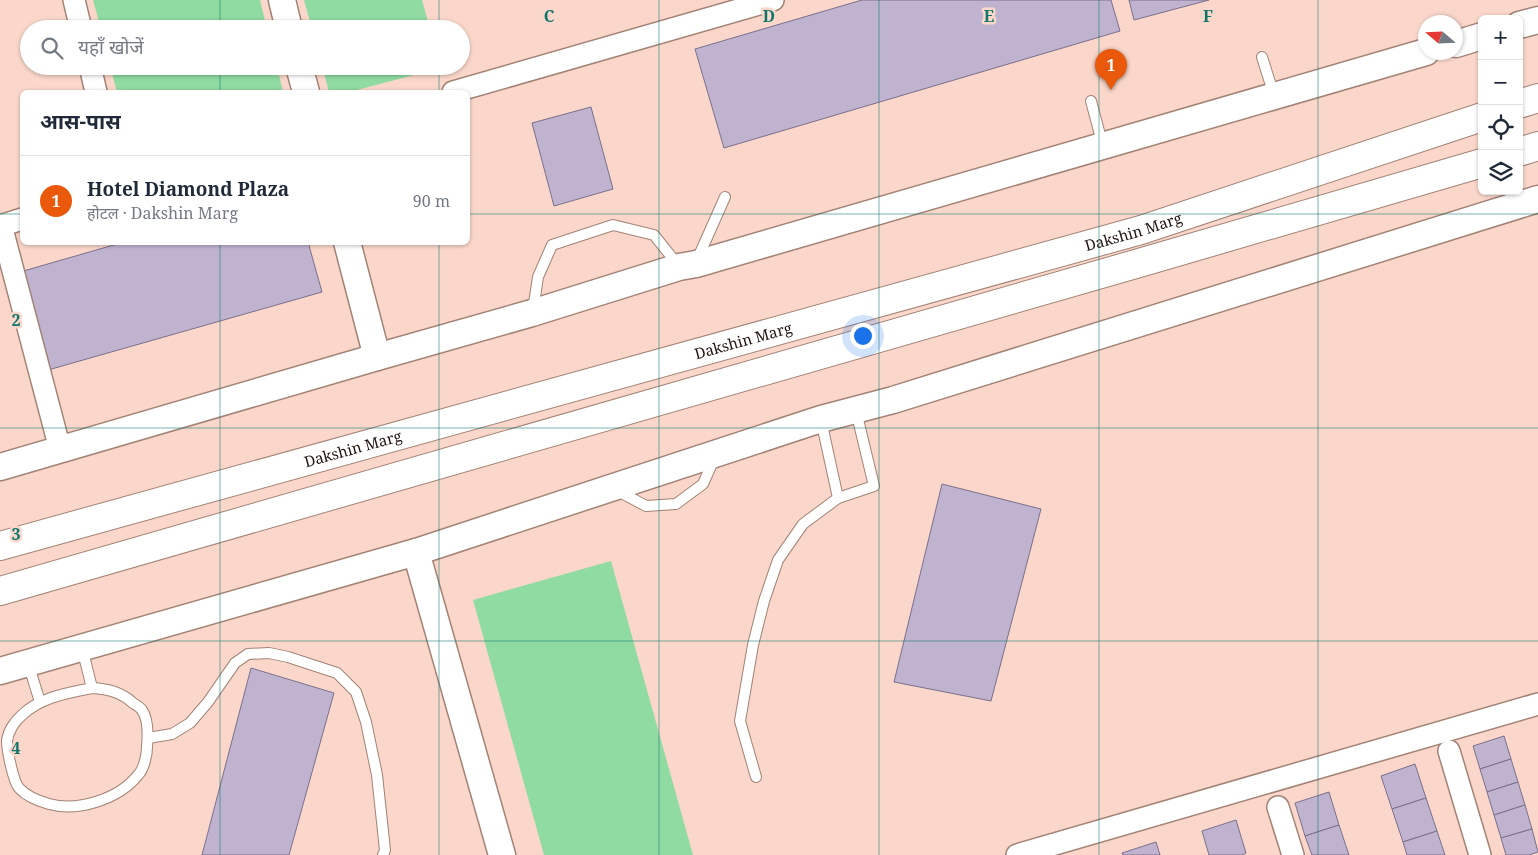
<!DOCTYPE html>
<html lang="hi">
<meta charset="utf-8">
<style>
:root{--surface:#fff;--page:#f6f6f7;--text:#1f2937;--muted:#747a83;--line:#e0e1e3;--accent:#ea580c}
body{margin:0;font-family:"Noto Serif","Noto Sans Devanagari",serif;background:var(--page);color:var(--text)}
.controls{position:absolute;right:15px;top:15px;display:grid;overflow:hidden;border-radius:8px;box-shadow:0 1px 4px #0004}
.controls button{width:45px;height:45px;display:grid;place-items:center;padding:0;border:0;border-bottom:1px solid var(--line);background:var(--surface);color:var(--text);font:25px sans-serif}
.compass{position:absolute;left:1418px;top:15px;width:45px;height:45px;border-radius:50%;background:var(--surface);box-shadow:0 1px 4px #0004;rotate:289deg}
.you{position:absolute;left:862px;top:335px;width:18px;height:18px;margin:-12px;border:4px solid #fff;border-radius:50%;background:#1a73e8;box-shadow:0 0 0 8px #1a73e833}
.badge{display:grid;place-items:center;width:32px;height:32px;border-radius:50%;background:var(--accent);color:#fff;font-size:16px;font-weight:700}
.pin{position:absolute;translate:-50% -41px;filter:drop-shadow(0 1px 2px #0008)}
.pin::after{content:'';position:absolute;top:26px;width:18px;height:15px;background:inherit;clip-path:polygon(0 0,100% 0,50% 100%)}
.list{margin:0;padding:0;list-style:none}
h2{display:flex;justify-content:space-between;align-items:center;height:65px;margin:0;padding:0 20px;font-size:21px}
h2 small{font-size:16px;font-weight:400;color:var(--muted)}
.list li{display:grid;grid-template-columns:32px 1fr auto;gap:15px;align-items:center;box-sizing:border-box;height:90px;padding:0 20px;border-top:1px solid var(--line)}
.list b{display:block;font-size:19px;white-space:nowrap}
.list p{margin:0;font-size:16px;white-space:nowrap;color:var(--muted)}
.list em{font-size:16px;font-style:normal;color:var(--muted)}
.icon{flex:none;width:28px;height:28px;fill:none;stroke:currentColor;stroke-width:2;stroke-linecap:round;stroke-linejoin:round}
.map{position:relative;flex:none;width:1538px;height:855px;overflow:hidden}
.search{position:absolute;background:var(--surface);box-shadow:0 1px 4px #0004;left:20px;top:20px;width:450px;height:55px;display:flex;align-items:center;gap:12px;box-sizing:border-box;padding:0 18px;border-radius:28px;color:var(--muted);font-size:19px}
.panel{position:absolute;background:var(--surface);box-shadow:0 1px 4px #0004;left:20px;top:90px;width:450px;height:155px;border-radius:8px}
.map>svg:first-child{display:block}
</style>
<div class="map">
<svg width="1538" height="855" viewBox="0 0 1538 855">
<rect width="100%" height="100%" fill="#fad7ca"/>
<g fill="#8fdba2">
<path d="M93,0h167l7,29h-166z"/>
<path d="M304,0h118l8,29h-118z"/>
<path d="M110,66h167l6,26h-166z"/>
<path d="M322,66h118l1,2 -92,24h-20z"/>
<path d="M611,561l82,294h-149l-71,-255z"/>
</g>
<g fill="#bfb3d0" stroke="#7b6f8b">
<path d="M862,0h249l9,31 -396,117 -29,-99z"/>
<path d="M1129,0h80l-75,20z"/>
<path d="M591,107l22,82 -59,17 -22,-83z"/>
<path d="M124,242h184l14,50 -274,78 -28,-98z"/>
<path d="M942,484l99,25 -50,192 -97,-19z"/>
<path d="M251,668l83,25 -45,162h-87z"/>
<path d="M1504,736l7,23 -31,10 -7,-23z"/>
<path d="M1511,759l7,23 -31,10 -7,-23z"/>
<path d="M1415,764l11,34 -34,11 -11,-33z"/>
<path d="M1518,782l7,23 -31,10 -7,-23z"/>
<path d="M1329,792l10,33 -34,11 -10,-33z"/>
<path d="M1426,798l11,33 -34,11 -11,-33z"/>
<path d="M1525,805l7,24 -31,9 -7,-23z"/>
<path d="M1236,820l10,33 -4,2h-33l-7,-24z"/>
<path d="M1339,825l10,30h-37l-7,-19z"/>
<path d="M1532,829l6,23 -9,3h-23l-5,-17z"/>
<path d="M1437,831l8,24h-38l-4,-13z"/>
<path d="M1156,842l4,13h-37l-1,-2z"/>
</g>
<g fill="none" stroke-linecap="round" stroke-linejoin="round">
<g stroke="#a28376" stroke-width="12">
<g id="service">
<path d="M1262,57l12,38"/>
<path d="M1091,101l12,45"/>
<path d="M697,260l28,-63"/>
<path d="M533,310l5,-33 14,-32 61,-20 41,10 24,30"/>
<path d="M616,490l30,16 30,-2 27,-20 11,-25"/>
<path d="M838,498l36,-12 -18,-75"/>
<path d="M82,648l10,40"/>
<path d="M28,663l12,39"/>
<path d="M92,688c16,1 29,4 41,15 3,2 7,4 9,7 7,10 6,26 5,37 0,8 -3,22 -9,28 -19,24 -60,37 -89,29 -11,-3 -22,-7 -30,-16 -6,-7 -12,-38 -12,-47 1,-10 8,-20 15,-26 19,-18 45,-22 70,-27z"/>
<path d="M148,738l24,-4 18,-11 18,-21 27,-39 13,-9 21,-1 19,4 49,16 19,19 10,30 11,53 8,75 -2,5"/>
<path d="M756,777l-16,-56 13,-76 11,-44 14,-41 25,-36 35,-26 -17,-78"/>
</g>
</g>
<g stroke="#a28376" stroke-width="24">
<g id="minor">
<path d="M74,0l7,29"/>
<path d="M90,66l6,26"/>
<path d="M453,92l320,-92"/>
<path d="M1,225l59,224"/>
<path d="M0,226l22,-7"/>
<path d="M1449,751l31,104"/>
<path d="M1278,807l15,48"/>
<path d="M1017,855l521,-151"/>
</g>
</g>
<g stroke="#a28376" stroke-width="29">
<g id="tertiary">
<path d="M282,0l7,29"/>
<path d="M1519,25l19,-5"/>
<path d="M1456,44l26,-8"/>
<path d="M299,66l7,26"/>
<path d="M347,242l30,115"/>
<path d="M0,467l377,-110 155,-44 147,-46 17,-3 730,-212"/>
<path d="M416,552l86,303"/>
<path d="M0,671l416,-119 405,-133 72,-19 645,-201"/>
</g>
</g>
<g stroke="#a28376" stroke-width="30">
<g id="secondary">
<path d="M1519,104l19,-6"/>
<path d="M1519,152l19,-6"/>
<path id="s1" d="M0,546l1141,-316 341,-113"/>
<path d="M0,591l1146,-330 336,-98"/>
</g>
</g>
<use href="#service" stroke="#fff" stroke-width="10"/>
<use href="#minor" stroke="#fff" stroke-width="21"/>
<use href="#tertiary" stroke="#fff" stroke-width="26"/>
<use href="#secondary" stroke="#fff" stroke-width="28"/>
</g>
<path fill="none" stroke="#0f766e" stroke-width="1" stroke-opacity="0.55" d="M220,0v29M439,0v29M659,0v855M879,0v855M1099,0v855M1318,0v855M220,66v26M439,66v26M0,214h22M468,214h1070M220,242v613M439,242v613M0,428h1538M0,641h1538"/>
<g text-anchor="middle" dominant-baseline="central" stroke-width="5" stroke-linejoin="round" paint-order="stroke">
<g font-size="15" fill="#211510" stroke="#fad7ca">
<text stroke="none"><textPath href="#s1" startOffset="1176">Dakshin Marg</textPath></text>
<text stroke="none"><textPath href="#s1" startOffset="771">Dakshin Marg</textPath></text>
<text stroke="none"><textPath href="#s1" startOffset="366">Dakshin Marg</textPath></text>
</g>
</g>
<g font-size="16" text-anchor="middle" font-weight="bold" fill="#0f766e" stroke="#fad7ca" stroke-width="5" stroke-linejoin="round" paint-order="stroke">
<text x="549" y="22">C</text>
<text x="769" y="22">D</text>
<text x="989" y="22">E</text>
<text x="1208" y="22">F</text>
<text x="16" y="326">2</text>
<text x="16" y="540">3</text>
<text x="16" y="754">4</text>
</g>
</svg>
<div class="controls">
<button>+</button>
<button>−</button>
<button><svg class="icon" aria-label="locate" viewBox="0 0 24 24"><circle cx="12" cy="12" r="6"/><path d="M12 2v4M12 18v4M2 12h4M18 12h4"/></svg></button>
<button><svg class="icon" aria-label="layers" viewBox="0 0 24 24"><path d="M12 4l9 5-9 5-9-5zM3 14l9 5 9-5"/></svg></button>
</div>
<svg class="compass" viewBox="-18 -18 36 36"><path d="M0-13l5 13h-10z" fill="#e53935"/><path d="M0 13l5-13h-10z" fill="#747a83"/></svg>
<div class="you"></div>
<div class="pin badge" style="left:1111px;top:90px">1</div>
<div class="search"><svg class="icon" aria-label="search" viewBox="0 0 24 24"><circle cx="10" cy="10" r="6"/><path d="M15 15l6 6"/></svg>यहाँ खोजें</div>
<section class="panel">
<h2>आस-पास<small></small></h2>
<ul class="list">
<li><span class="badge">1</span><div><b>Hotel Diamond Plaza</b><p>होटल · Dakshin Marg</p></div><em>90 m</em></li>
</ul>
</section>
</div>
